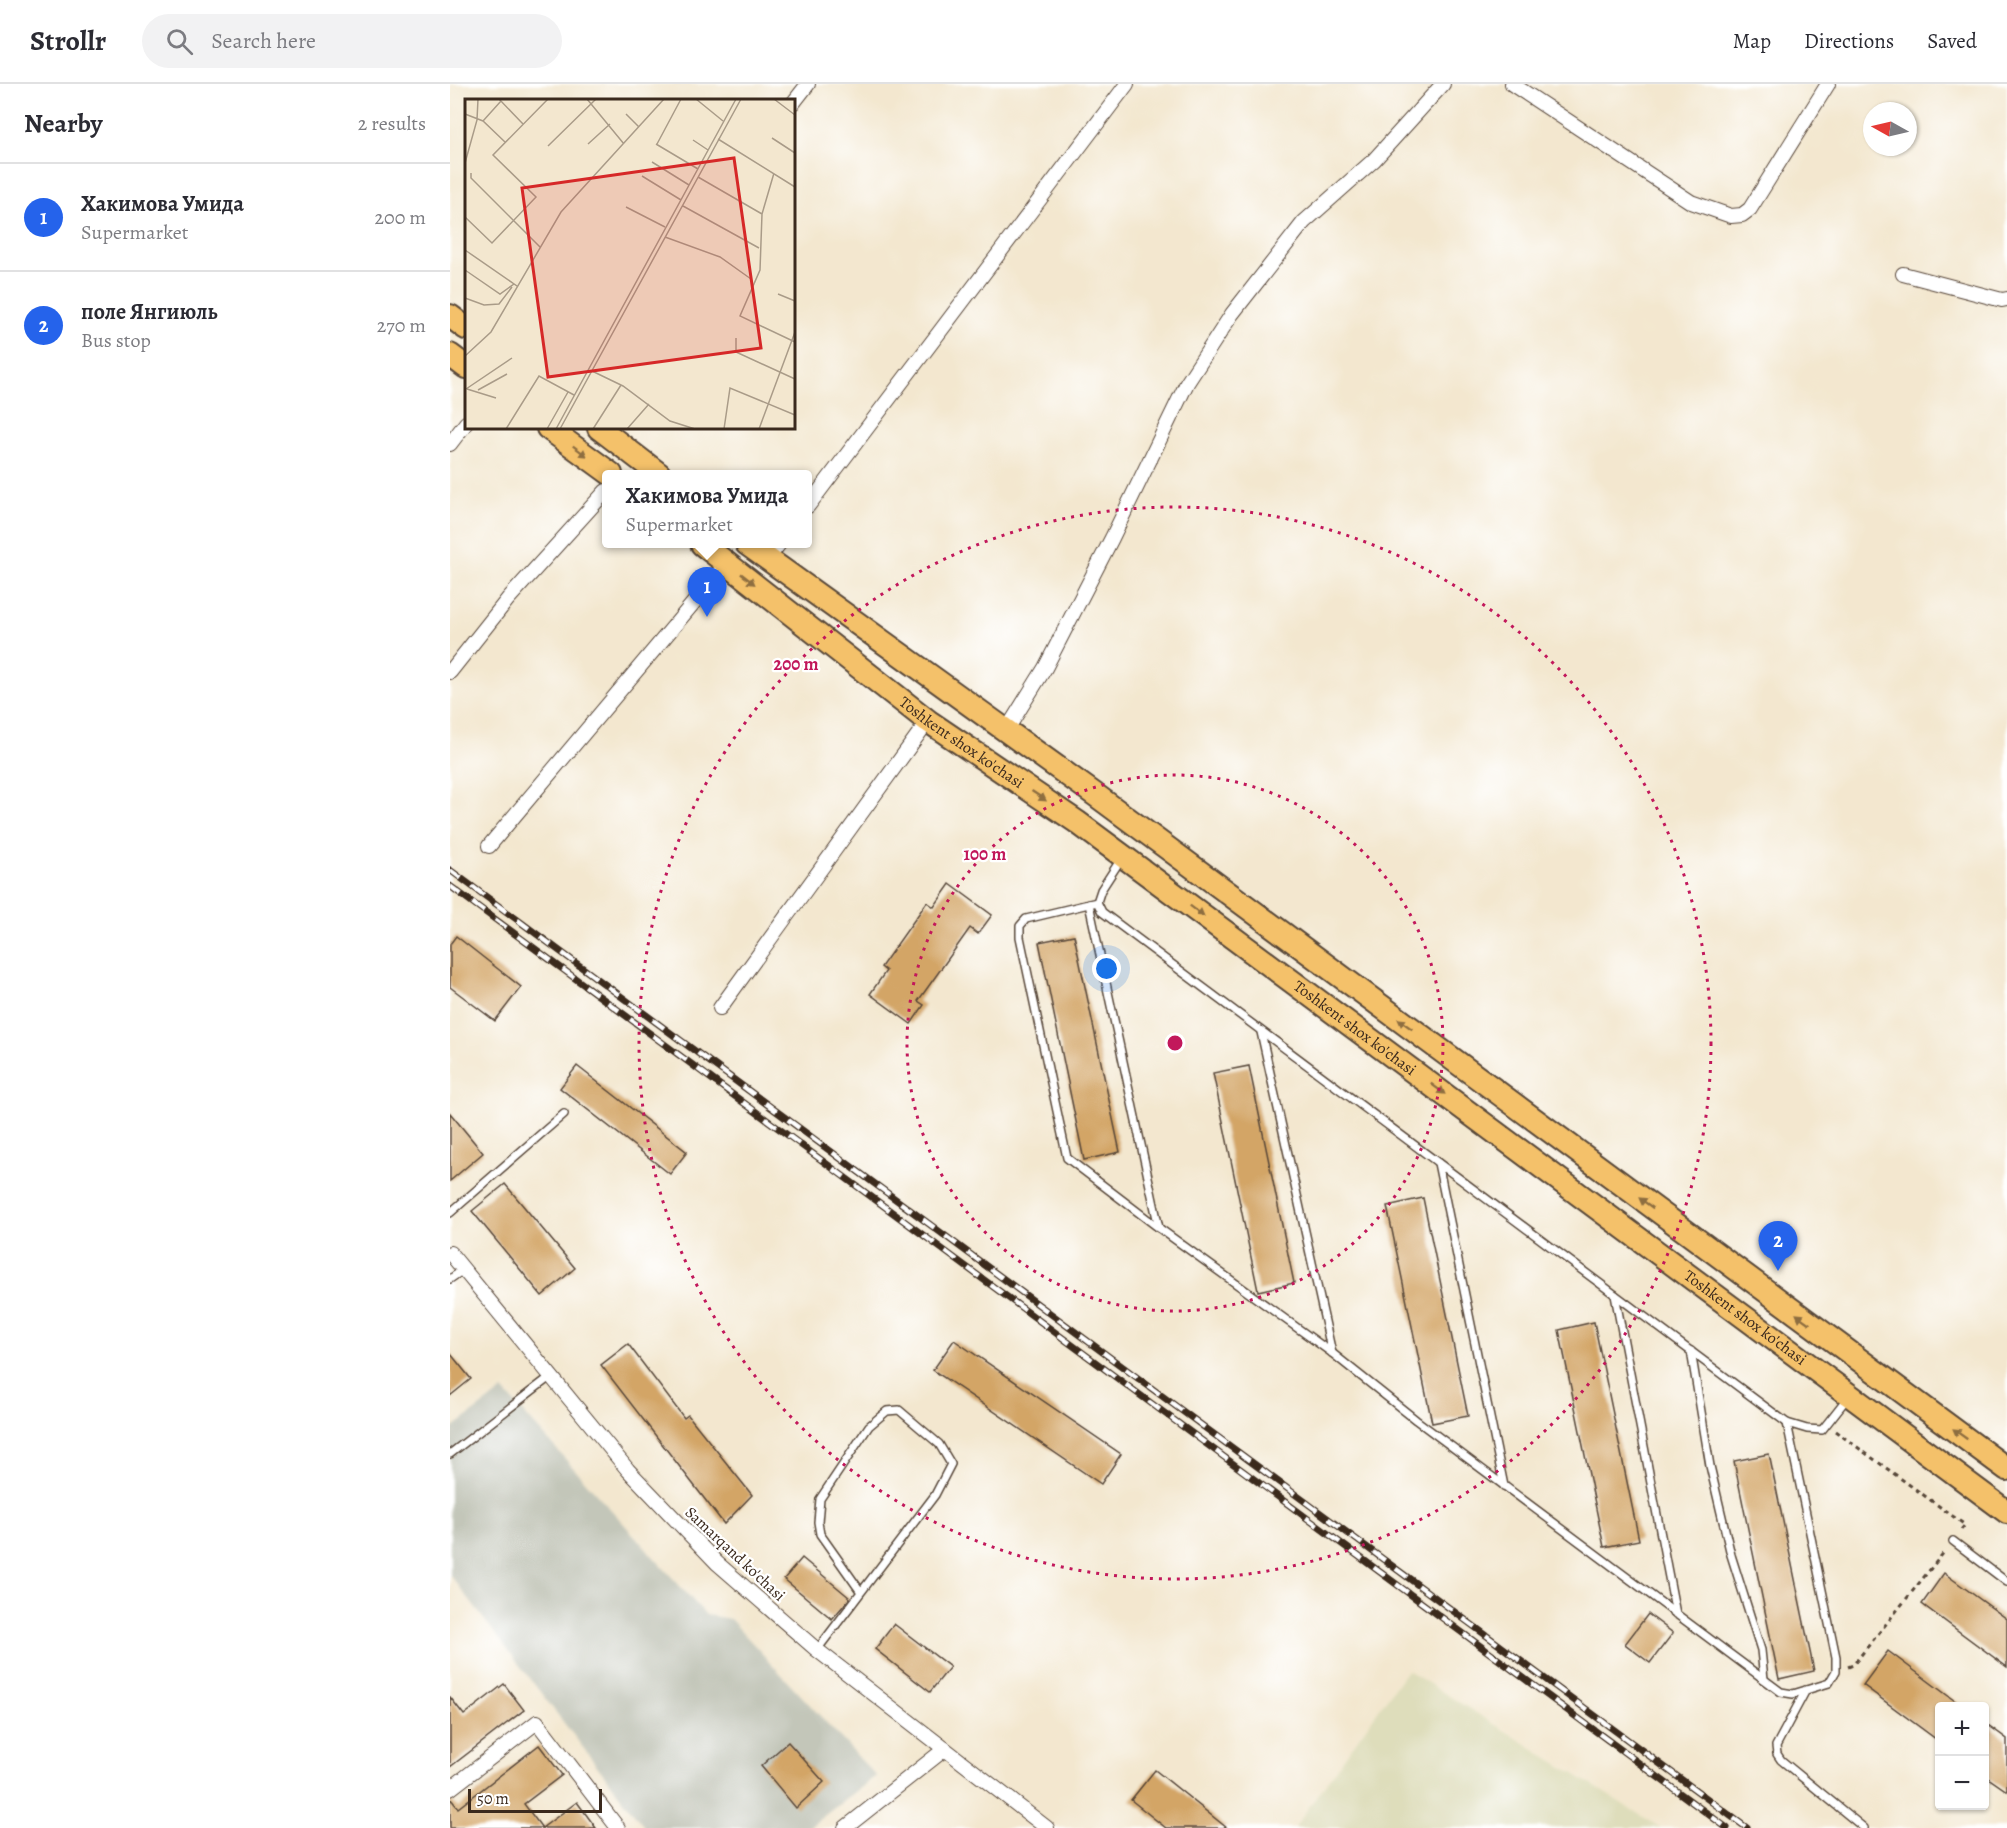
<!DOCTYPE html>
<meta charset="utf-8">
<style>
:root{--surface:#fff;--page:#f2f2f3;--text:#2b2b33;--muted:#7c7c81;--line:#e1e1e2;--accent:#2563eb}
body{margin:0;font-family:Alegreya,serif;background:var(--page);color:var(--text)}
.controls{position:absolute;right:18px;bottom:18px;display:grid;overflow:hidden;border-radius:6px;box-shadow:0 2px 4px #0004}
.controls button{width:54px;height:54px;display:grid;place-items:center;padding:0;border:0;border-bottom:2px solid var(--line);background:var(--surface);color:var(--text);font:30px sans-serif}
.compass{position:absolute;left:1413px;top:18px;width:54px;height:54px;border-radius:50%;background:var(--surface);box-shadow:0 2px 4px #0004;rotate:278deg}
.scale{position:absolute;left:18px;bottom:15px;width:134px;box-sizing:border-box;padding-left:6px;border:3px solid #3b2a1e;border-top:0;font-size:16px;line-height:21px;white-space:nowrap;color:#3b2a1e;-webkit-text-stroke:4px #fff;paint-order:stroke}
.you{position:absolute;left:657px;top:885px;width:21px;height:21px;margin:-15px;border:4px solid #fff;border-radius:50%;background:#1a73e8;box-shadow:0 0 0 9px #1a73e833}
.badge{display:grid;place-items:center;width:39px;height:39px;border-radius:50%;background:var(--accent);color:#fff;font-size:20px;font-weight:700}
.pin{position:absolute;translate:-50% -50px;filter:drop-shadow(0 2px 3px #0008)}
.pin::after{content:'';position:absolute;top:32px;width:21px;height:18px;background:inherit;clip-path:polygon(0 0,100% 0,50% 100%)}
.popup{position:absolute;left:152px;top:386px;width:210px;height:78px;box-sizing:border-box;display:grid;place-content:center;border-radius:6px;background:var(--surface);filter:drop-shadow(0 2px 4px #0005);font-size:20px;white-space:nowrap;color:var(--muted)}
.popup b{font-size:22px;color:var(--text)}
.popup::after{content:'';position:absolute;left:50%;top:100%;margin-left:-12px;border:12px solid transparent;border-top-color:var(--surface)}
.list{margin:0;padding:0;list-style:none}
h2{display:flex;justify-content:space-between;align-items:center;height:78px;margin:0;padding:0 24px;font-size:26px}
h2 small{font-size:20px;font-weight:400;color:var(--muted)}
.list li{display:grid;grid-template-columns:39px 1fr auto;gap:18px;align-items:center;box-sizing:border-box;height:108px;padding:0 24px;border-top:2px solid var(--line)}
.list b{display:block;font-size:22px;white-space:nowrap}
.list p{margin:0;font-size:20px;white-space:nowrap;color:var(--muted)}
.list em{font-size:20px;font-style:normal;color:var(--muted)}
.icon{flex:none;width:33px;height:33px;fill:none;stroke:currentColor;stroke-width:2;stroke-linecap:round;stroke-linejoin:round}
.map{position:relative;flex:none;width:1557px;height:1744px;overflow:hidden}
header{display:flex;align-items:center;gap:36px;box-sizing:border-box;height:84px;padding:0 30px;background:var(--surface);border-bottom:2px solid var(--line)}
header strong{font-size:28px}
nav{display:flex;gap:33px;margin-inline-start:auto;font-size:21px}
.search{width:420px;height:54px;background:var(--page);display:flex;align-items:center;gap:15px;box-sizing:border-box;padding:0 21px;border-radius:33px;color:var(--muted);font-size:22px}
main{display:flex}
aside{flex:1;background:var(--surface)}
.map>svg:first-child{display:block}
</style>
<header>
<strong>Strollr</strong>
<div class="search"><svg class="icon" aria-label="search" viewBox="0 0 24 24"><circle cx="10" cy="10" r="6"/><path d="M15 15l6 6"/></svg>Search here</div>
<nav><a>Map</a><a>Directions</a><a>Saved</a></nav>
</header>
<main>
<aside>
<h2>Nearby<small>2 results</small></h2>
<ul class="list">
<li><span class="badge">1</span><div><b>Хакимова Умида</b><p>Supermarket</p></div><em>200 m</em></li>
<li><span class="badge">2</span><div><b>поле Янгиюль</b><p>Bus stop</p></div><em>270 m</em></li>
</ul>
</aside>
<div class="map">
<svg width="1557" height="1744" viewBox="0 0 1557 1744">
<rect width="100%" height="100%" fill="#fff"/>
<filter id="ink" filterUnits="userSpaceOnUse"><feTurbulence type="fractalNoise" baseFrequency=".0167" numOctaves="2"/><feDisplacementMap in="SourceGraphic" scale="12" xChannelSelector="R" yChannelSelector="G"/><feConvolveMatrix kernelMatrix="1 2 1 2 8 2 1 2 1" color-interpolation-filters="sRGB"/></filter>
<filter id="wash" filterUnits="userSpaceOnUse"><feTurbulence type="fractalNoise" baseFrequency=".008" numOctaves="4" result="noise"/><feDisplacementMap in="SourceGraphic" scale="24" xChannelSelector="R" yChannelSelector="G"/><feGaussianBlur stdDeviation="1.35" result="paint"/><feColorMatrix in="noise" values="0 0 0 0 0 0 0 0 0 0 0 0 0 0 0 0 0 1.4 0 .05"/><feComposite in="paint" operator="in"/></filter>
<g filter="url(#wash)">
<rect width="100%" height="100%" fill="#f3e7cf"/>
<path fill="#deddbb" d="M957,1586l254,158h-367z"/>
<path fill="#c3c6b9" d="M53,1306l203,225 24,4 146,157 -68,52h-163l-195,-253v-145z"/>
<g id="blocks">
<g fill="#d3a566">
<path d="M500,800l42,31 -14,19 -8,-6 -52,73 6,4 -13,19 -41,-30 16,-23 -5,-4 46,-65 7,5z"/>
<path d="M624,851l46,217 -36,8 -45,-218z"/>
<path d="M6,852l65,51 -26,34 -45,-34v-43z"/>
<path d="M127,982l110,86 -17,22 -110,-86z"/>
<path d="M799,982l45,217 -36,8 -45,-218z"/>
<path d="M0,1029l33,40 -33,28z"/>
<path d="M55,1100l70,84 -33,28 -70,-85z"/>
<path d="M973,1114l45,218 -36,7 -45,-217z"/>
<path d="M1144,1238l45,218 -35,7 -45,-217z"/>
<path d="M504,1256l167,114 -20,30 -168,-114z"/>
<path d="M178,1260l56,74 4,-3 64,80 -28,29 -123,-159z"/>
<path d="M0,1269l21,26 -21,17z"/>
<path d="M1319,1370l45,217 -35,8 -45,-218z"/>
<path d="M352,1474l48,40 -18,21 -48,-40z"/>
<path d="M1494,1489l63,46v48l-85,-63z"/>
<path d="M1198,1530l25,19 -23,30 -25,-19z"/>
<path d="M444,1540l56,43 -20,25 -55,-43z"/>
<path d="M1438,1567l75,56h-23v35l-77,-57z"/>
<path d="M54,1600l20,26 -74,57v-70l14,18z"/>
<path d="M1534,1638l23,17v52l-23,-16z"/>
<path d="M338,1658l36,40 -28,26 -35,-42z"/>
<path d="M89,1661l23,30 -38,29 18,24h-92v-30l8,10z"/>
<path d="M705,1686l72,58h-61l-35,-28z"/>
<path d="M127,1718l19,26h-54z"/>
</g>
</g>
</g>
<g filter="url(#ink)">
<use href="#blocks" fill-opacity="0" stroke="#574639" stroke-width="1.5"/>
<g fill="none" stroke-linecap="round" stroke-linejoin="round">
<g stroke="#574639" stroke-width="10">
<g id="lane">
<path d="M671,775l-20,31 -4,12 5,10 685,511 20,6 15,1 26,-33"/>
<path d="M647,818l-71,17 -6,7v11l47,221 92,70 173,125 84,67 365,272 12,2 36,-11 7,-12v-14l-49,-234"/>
<path d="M639,820l70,324"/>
<path d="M811,948l71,321"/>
<path d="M988,1079l66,323"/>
<path d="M0,1129l114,-99"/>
<path d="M0,1195l13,-9"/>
<path d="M1165,1211l61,319"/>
<path d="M1241,1267l19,115 21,89 30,95 3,29"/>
<path d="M0,1370l101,-78"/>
<path d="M1503,1457l54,41"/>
<path d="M367,1566l118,-155 16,-31 -12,-20 -40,-34 -12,1 -18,15 -49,73 -2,23 2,12 41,58"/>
<path d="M1356,1606l-30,56 1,8 4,6 83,68"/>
</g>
</g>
<g stroke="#574639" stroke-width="16">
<g id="street">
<path d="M1062,0l179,118 40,14 11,-1 8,-6 78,-125"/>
<path d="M344,18l14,-18"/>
<path d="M1453,190l99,26 5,-1"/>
<path d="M0,360l16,-21"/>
<path d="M358,422l319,-422"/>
<path d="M318,474l11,-14"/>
<path d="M0,588l58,-73 98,-108"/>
<path d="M556,647l39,-63 67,-130 75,-155 45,-69 72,-92 70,-62 69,-76"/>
<path d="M39,762l238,-283"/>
<path d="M270,924l208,-287"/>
<path d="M0,1169l178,217 89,93 100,87 230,178"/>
<path d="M0,1705l87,-67 81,106"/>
<path d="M395,1744l100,-79"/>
</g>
</g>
<g stroke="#574639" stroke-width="26">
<g id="primary">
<path d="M0,232l16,12"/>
<path d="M0,271l16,12"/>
<path d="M98,344l63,46"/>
<path d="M149,344l60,46"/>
<path id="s1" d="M252,460l226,177 149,101 930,690"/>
<path d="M297,460l350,252 910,673"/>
</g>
</g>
<g stroke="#574639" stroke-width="3" stroke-dasharray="4.5 4.5" stroke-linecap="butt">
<path d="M1385,1347l130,94 -5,6"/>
<path d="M1398,1583l5,-2 92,-114"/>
</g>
<use href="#lane" stroke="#fff" stroke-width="7"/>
<use href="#street" stroke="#fff" stroke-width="14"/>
<use href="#primary" stroke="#f4c16a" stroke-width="22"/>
<g stroke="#3b2a1e" stroke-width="7">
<g id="rail">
<path d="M0,786l1297,958"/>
<path d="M0,802l1277,942"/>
</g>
</g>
<use href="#rail" stroke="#fff" stroke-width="4.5" stroke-dasharray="14" stroke-linecap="butt"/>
</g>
<defs><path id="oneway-solid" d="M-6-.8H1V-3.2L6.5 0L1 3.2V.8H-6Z" transform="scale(1.5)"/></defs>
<g fill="#8e6e40">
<use href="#oneway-solid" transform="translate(130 367) rotate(37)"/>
<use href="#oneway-solid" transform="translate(298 495) rotate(38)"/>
<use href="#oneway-solid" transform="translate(589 712) rotate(34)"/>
<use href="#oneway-solid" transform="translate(747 827) rotate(37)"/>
<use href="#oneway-solid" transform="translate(955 940) rotate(-144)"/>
<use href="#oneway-solid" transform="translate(988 1005) rotate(37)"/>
<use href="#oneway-solid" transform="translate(1196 1119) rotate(-144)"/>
<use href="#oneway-solid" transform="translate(1353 1235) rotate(-144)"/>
<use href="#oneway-solid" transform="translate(1510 1350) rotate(-144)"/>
</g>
</g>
<g fill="none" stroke="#c2185b" stroke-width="3" stroke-dasharray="3 6">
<circle cx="725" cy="959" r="268"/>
<circle cx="725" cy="959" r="536"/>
</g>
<g text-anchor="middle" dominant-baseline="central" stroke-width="4.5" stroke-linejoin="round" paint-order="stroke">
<g font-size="16" fill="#3b2a1e" stroke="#fff">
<text stroke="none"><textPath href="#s1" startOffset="327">Toshkent shox ko'chasi</textPath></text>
<text stroke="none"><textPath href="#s1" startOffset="813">Toshkent shox ko'chasi</textPath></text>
<text stroke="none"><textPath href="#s1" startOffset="1299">Toshkent shox ko'chasi</textPath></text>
<text transform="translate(285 1470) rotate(43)">Samarqand ko'chasi</text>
</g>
</g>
<g transform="translate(15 15)">
<rect width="330" height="330" fill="#f3e7cf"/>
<path fill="none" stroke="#a99b88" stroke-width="1.5" d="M34,0l24,25M122,0l37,45M231,0l27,22M309,0l21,16M0,15l18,7 22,21M161,15l13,13M18,22l18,-20M307,39l23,15M253,40l77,48M228,41l15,10M123,45l22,-20M191,45l42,25M192,45l24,-45M83,47l48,-47M187,63l37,23M0,64l12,-43 1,-21M6,74v5l69,69M309,74l-12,41 -2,56 -20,46 55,26M177,77l39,24M233,78l64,37M218,107l76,42M161,108l39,20M0,118l27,26 44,-46 -43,-42 55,-56M200,138l55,20 31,22M0,151l52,36M0,171l35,24 14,-10M313,195l17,7M0,199l19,7 15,-1 13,-17M271,239v14l59,27M0,257l26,-24 70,-120 103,-113M127,272l31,15 47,35 25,8M1,290l46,-31M2,290l29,9M13,291l29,-16M41,330l33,-53 35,19M82,330l21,-37M91,330l180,-330M95,330l181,-330M128,330l28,-44M162,330l22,-25M259,330l6,-41 65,27M294,330l36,-97"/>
<path fill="#d62828" fill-opacity="0.15" stroke="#d62828" stroke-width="3" d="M269,59l27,190 -213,29 -26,-189z"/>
<rect width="330" height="330" fill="none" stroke="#3b2a1e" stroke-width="3"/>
</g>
<circle cx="725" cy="959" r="9" fill="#c2185b" stroke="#fff" stroke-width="3"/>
<g font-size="18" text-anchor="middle" font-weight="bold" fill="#c2185b" stroke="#fff" stroke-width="4.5" stroke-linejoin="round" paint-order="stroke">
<text x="346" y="586">200 m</text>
<text x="535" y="776">100 m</text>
</g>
</svg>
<div class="controls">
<button>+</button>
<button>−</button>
</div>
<svg class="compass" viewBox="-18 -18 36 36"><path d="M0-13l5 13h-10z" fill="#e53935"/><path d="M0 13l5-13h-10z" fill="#7c7c81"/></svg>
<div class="scale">50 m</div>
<div class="you"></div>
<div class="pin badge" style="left:257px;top:533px">1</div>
<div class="popup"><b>Хакимова Умида</b>Supermarket</div>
<div class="pin badge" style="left:1328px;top:1187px">2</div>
</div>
</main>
